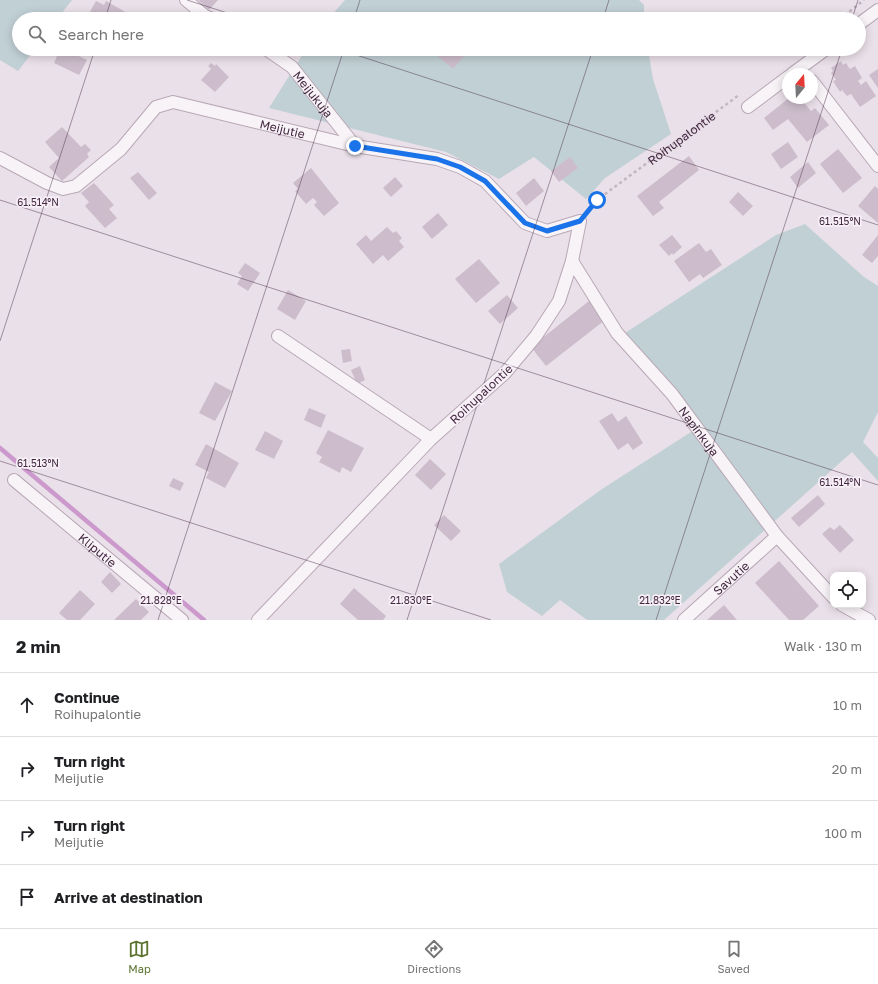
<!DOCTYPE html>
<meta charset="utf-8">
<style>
:root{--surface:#fff;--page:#f6f6f6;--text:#202124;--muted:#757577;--line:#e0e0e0;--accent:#5b732f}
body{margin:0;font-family:"Golos Text",sans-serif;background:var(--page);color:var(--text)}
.controls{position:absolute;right:12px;bottom:12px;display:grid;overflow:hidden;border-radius:8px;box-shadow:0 2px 10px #0003}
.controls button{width:36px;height:36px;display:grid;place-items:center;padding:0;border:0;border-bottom:1px solid var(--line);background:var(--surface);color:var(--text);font:20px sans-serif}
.compass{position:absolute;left:782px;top:68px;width:36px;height:36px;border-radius:50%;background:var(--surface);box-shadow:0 2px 10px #0003;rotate:18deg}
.stop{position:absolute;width:12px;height:12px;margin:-9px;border:3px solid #1a73e8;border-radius:50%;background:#fff}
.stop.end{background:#1a73e8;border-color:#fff;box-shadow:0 1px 4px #0008}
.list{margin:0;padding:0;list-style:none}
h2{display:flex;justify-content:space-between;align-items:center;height:52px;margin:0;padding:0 16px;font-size:17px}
h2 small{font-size:13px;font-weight:400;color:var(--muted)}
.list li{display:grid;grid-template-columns:26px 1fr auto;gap:12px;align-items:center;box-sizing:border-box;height:64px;padding:0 16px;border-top:1px solid var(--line)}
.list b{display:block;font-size:15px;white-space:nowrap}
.list p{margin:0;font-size:13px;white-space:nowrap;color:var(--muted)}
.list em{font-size:13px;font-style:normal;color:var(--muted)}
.icon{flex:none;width:22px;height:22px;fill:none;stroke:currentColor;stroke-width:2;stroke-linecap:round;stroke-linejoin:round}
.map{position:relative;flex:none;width:878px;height:620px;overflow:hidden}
.search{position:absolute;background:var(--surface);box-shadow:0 2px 10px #0003;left:12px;right:12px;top:12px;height:44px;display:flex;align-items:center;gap:10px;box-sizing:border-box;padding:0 14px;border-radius:22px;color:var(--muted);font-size:15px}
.sheet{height:308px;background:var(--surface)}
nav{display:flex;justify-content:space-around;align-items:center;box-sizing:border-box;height:56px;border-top:1px solid var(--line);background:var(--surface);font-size:11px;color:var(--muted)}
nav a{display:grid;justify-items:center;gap:2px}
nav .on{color:var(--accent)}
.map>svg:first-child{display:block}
</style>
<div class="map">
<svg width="878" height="620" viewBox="0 0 878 620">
<rect width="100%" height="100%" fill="#eae0e9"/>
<g fill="#c1d0d5">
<path d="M0,0h72l-15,19h-38v30h16l-17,22 -18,-11z"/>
<path d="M345,0h294l5,5v14h-316z"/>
<path d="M306,49h342l5,30 18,55 -66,44 -19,21 -52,-42 -35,22 -53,-27 -177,-44z"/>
<path d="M805,224l59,53 14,9v126l-15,30 15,16v23l-26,-29 -188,168h-77l-27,-20 -18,16 -35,-24 -8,-28 103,-75 100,-64 -77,-92 151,-98z"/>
</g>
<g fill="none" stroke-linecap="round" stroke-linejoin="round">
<path stroke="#cc99cd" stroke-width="4.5" d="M0,448l204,172"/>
</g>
<g fill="#cdbdcc">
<path d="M198,0h20l-9,10z"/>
<path d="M96,1l8,4 2,-4 23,13 -2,5h-41z"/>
<path d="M430,13l8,6h-13z"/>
<path d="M60,49h4l23,11 -8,15 -25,-12z"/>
<path d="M429,49h32l5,5 -13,15z"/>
<path d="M841,61l2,4 3,-2 4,6 5,-3 7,12 -4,3 3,4 5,-4 10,15 -16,11 -9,-13 -4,2 -5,-6 -2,2 -7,-11 3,-1 -5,-7 2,-2 -2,-3z"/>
<path d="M211,63l4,3 1,-2 13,13 -14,15 -14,-12 10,-11 -3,-3z"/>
<path d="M878,69v19l-9,-13z"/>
<path d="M789,98h11l11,13 4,-3 14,17 -22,17 -19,-23 -15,11 -9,-12z"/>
<path d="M62,127l19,20 4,-3 6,6 -4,4 2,3 -27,24 -13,-14 10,-9 -14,-16z"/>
<path d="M788,142l10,15 -17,12 -10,-15z"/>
<path d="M838,149l24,29 -19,15 -23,-29z"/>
<path d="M689,156l10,14 -40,32 5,6 -11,8 -16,-20z"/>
<path d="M570,157l8,11 -19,14 -8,-11z"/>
<path d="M808,162l8,11 -18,15 -8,-11z"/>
<path d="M311,168l28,35 -15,13 -10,-11 3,-3 -4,-4 -7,6 -11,-13 3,-2 -5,-6z"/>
<path d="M138,172l19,21 -8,7 -19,-22z"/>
<path d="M395,177l8,9 -12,11 -8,-9z"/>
<path d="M534,178l10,13 -18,15 -10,-13z"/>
<path d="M94,183l20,22 -5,4 8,9 -12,10 -20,-22 4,-4 -8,-9z"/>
<path d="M875,186l3,3v34l-20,-17z"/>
<path d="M738,192l15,14 -10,10 -14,-14z"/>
<path d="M438,213l10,12 -16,14 -10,-12z"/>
<path d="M387,227l6,6 3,-2 6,7 -3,3 5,6 -16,14 -5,-6 -10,9 -17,-20 10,-9 5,6z"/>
<path d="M672,235l10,12 -9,8 -1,-2 -3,3 -10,-11z"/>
<path d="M878,235v21l-6,7 -10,-8z"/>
<path d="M699,243l7,9 5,-3 11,16 -19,13 -3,-4 -11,8 -15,-21z"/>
<path d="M479,259l21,24 -24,20 -21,-24z"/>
<path d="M245,263l15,10 -12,18 -11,-7 5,-8 -4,-3z"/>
<path d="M288,290l18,11 -11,19 -18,-11z"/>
<path d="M507,295l11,13 -18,16 -12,-13z"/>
<path d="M589,301l16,19 -59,46 -15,-19z"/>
<path d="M350,349l2,12 -9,2 -2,-13z"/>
<path d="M360,366l5,14 -8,4 -6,-14z"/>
<path d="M215,382l17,9 -17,30 -16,-8z"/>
<path d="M309,408l17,7 -5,13 -17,-8z"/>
<path d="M612,413l6,9 8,-6 17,27 -10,7 -5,-7 -10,7 -19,-29z"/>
<path d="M328,430l36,18 -13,24 -9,-5 -2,6 -21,-11 3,-5 -6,-4z"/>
<path d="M265,431l18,10 -9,18 -19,-9z"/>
<path d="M206,444l33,19 -14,25 -19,-10 3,-6 -14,-7z"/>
<path d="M430,459l16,15 -15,16 -16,-15z"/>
<path d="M173,478l11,5 -4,8 -11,-5z"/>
<path d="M818,495l7,9 -26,23 -8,-9z"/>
<path d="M444,515l17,16 -10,10 -17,-16z"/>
<path d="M840,525l14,15 -14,13 -18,-19 8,-7 4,3z"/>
<path d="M779,561l40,45 -16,14h-14l-34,-37z"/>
<path d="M110,572l11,12 -9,9 -11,-11z"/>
<path d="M354,588l32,28 -3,4h-25l-18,-16z"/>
<path d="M80,590l15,14 -15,16h-13l-8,-7z"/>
<path d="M136,599l13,13 -8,8h-27z"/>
<path d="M724,605l13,15h-30z"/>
</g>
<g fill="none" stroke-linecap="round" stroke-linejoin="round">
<g stroke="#b8a8b6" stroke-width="14">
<g id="street">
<path d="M186,0l19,16 8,3"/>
<path d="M859,24l19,-14"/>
<path id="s2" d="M266,49l26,18 63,79"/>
<path d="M792,74l34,-25"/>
<path d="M812,81l66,85"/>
<path d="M748,107l40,-30"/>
<path id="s3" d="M0,158l47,25 16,6 13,-3 45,-37 35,-42 17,-5 182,44 82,13 23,8 25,14 40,42 22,8 33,-10 -8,40 -13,40 -23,35 -31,37 -74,66 -173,181"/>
<path id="s4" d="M572,261l45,72 55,61 105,142 56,61"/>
<path d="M278,336l153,103"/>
<path id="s5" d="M14,480l168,140"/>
<path d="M842,605l27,15"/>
<path id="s6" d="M684,620l93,-84"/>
</g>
</g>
<g stroke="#c2b6c0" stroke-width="2.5" stroke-dasharray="3 3" stroke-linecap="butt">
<path d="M840,19l24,-19"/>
<path id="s1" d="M588,211l9,-11 142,-105"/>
</g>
<use href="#street" stroke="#f8f3f7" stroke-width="12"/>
</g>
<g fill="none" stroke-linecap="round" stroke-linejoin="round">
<path stroke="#1a73e8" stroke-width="5" d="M355,146l82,13 23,8 25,14 40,42 22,8 33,-10 17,-21"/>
</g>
<path fill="none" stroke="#432740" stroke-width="1" stroke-opacity="0.45" d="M187,0l59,19M105,19l6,-19M354,19l6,-19M603,19l6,-19M852,19l6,-19M338,49l540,176M0,200l878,285M0,341l95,-292M0,461l491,159M158,620l186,-571M407,620l186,-571M656,620l186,-571"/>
<g text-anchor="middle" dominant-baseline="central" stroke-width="3.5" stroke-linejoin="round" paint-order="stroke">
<g font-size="12" fill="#432740" stroke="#f7f0f7">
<text stroke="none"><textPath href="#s2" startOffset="66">Meijukuja</textPath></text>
<text stroke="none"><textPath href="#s3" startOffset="327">Meijutie</textPath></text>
<text stroke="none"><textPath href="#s1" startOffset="119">Roihupalontie</textPath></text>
<text transform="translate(481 394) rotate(-43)">Roihupalontie</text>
<text stroke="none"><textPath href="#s4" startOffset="213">Napinkuja</textPath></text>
<text stroke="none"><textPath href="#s5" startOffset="109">Kliputie</textPath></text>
<text stroke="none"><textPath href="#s6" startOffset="63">Savutie</textPath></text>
</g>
</g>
<g font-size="10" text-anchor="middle" fill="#432740" stroke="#f7f0f7" stroke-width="3.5" stroke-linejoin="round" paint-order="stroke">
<text x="38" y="206">61.514°N</text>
<text x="840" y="225">61.515°N</text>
<text x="38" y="467">61.513°N</text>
<text x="840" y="486">61.514°N</text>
<text x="161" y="604">21.828°E</text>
<text x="411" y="604">21.830°E</text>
<text x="660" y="604">21.832°E</text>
</g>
</svg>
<div class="controls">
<button><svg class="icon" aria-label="locate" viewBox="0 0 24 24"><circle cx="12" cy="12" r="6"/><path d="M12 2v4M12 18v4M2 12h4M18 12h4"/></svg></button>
</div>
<svg class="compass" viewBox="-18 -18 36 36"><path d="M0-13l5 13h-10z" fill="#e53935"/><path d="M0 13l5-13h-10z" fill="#757577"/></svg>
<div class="stop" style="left:597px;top:200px"></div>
<div class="stop end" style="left:355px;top:146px"></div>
<div class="search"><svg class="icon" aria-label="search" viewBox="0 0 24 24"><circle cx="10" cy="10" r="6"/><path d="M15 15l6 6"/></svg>Search here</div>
</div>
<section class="sheet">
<h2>2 min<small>Walk · 130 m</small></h2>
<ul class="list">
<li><svg class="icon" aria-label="ahead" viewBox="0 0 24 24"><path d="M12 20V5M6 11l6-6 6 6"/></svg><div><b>Continue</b><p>Roihupalontie</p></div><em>10 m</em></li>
<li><svg class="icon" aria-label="right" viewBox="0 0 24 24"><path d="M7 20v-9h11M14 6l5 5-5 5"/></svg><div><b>Turn right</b><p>Meijutie</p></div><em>20 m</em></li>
<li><svg class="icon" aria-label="right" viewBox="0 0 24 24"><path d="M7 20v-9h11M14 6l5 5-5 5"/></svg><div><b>Turn right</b><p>Meijutie</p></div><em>100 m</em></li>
<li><svg class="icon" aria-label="arrive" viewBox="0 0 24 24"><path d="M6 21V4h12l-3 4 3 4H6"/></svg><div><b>Arrive at destination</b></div></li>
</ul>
</section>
<nav>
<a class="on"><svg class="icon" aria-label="map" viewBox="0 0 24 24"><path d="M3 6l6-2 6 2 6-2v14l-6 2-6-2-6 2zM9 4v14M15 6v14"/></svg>Map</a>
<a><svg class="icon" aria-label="directions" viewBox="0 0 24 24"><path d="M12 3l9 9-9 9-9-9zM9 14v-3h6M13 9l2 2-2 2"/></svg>Directions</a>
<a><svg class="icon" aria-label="saved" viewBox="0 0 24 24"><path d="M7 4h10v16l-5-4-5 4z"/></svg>Saved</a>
</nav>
